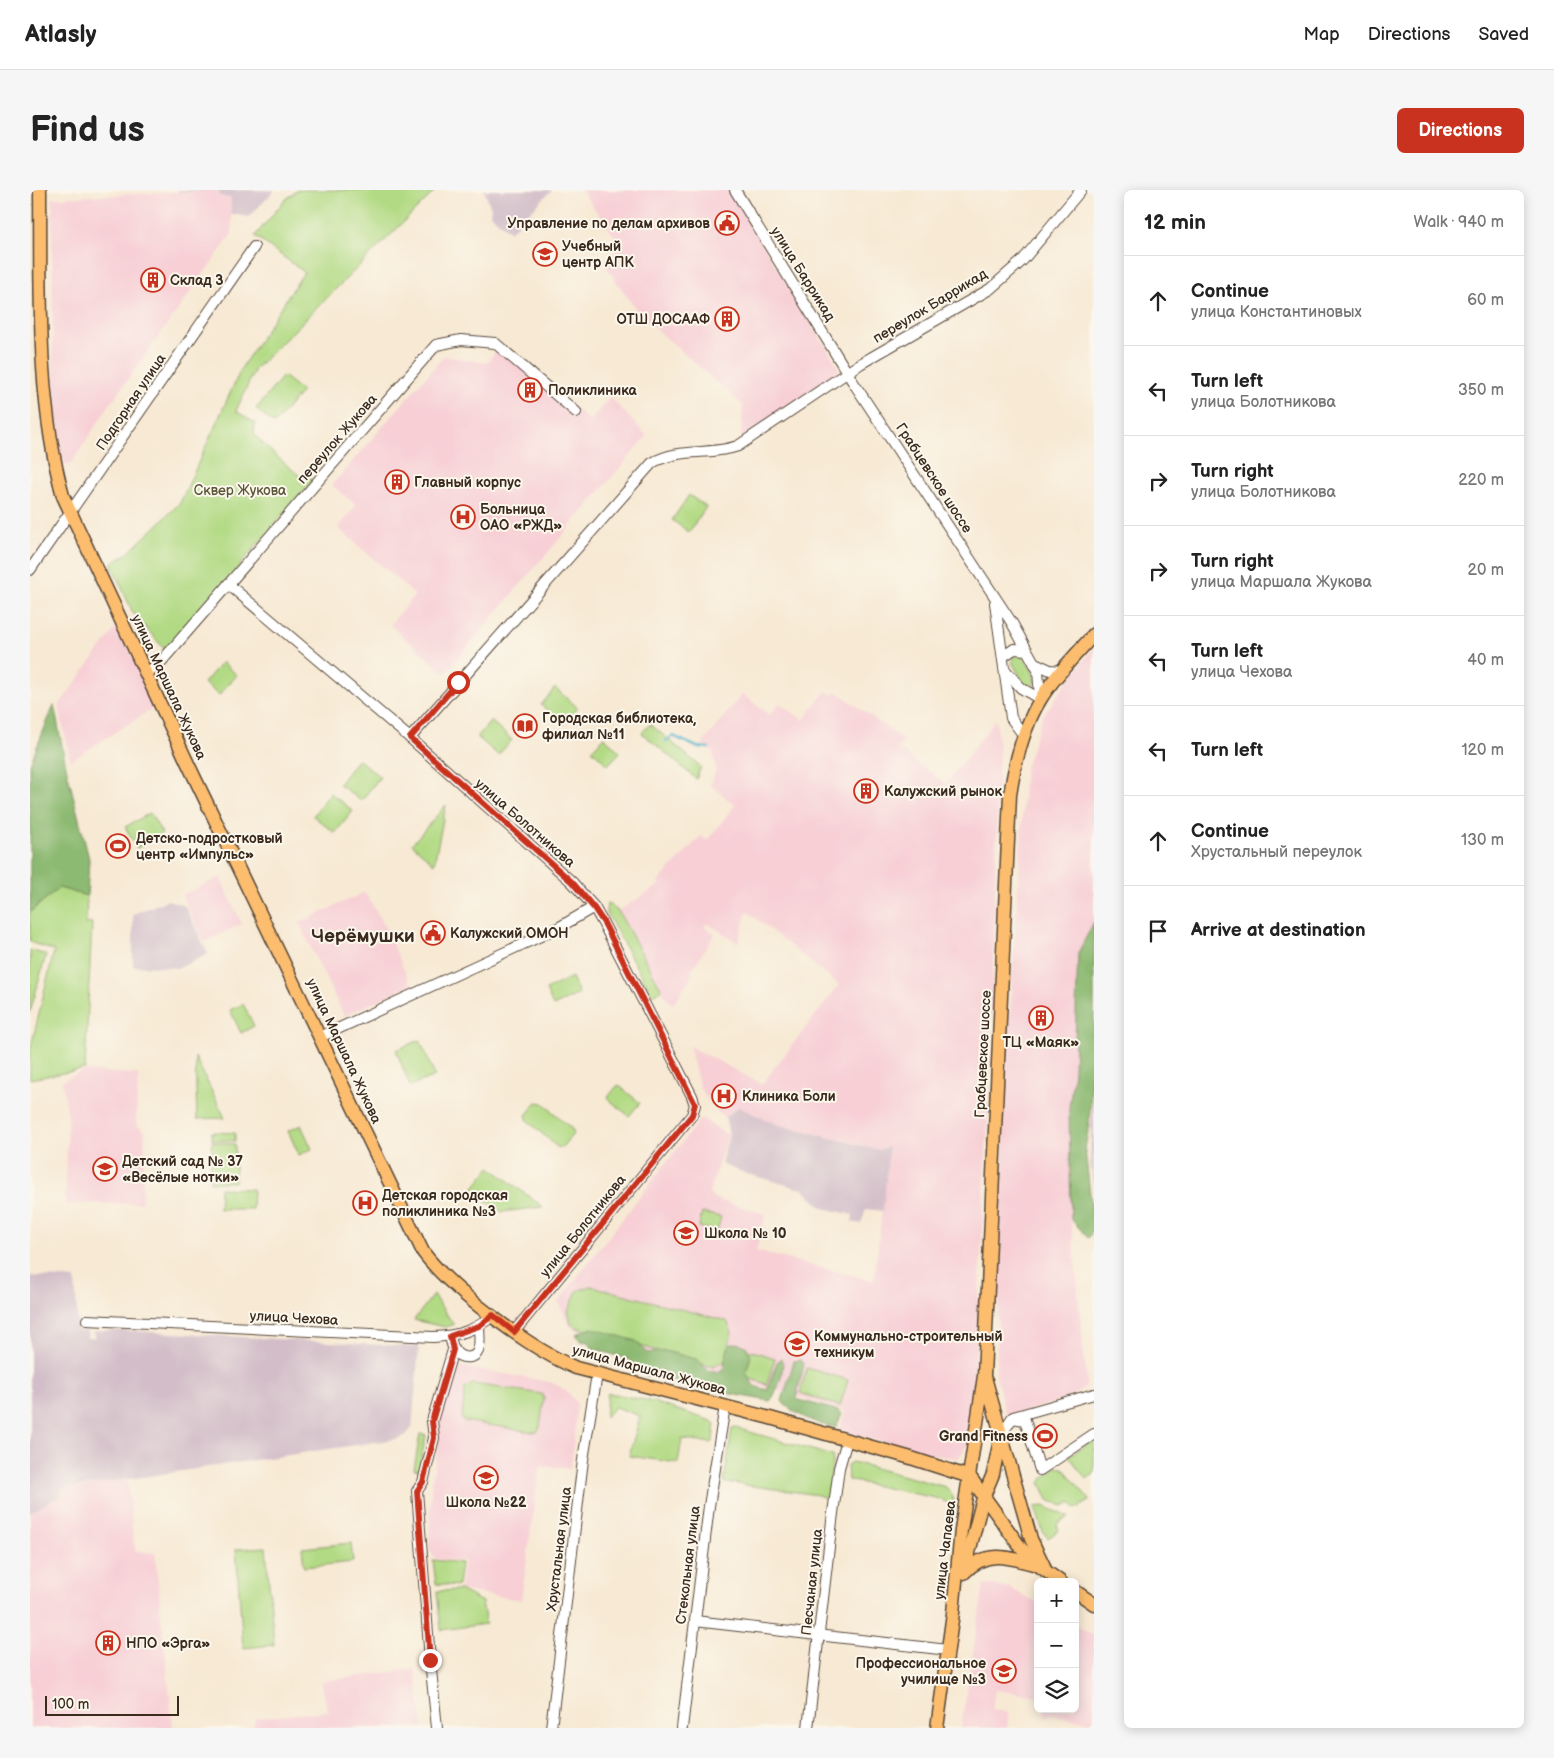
<!DOCTYPE html>
<meta charset="utf-8">
<style>
:root{--surface:#fff;--page:#f6f6f6;--text:#222;--muted:#767676;--line:#e0e0e0;--accent:#c8321e}
body{margin:0;font-family:"Balsamiq Sans",sans-serif;background:var(--page);color:var(--text)}
.controls{position:absolute;right:15px;bottom:15px;display:grid;overflow:hidden;border-radius:8px;box-shadow:0 2px 12px #0003}
.controls button{width:45px;height:45px;display:grid;place-items:center;padding:0;border:0;border-bottom:1px solid var(--line);background:var(--surface);color:var(--text);font:25px sans-serif}
.scale{position:absolute;left:15px;bottom:12px;width:134px;box-sizing:border-box;padding-left:5px;border:2px solid #3b2a1e;border-top:0;font-size:14px;line-height:18px;white-space:nowrap;color:#3b2a1e;-webkit-text-stroke:4px #fbf7ec;paint-order:stroke}
.stop{position:absolute;width:15px;height:15px;margin:-11px;border:4px solid #c8321e;border-radius:50%;background:#fff}
.stop.end{background:#c8321e;border-color:#fff;box-shadow:0 1px 5px #0008}
.list{margin:0;padding:0;list-style:none}
h2{display:flex;justify-content:space-between;align-items:center;height:65px;margin:0;padding:0 20px;font-size:21px}
h2 small{font-size:16px;font-weight:400;color:var(--muted)}
.list li{display:grid;grid-template-columns:32px 1fr auto;gap:15px;align-items:center;box-sizing:border-box;height:90px;padding:0 20px;border-top:1px solid var(--line)}
.list b{display:block;font-size:19px;white-space:nowrap}
.list p{margin:0;font-size:16px;white-space:nowrap;color:var(--muted)}
.list em{font-size:16px;font-style:normal;color:var(--muted)}
.icon{flex:none;width:28px;height:28px;fill:none;stroke:currentColor;stroke-width:2;stroke-linecap:round;stroke-linejoin:round}
.map{position:relative;flex:none;width:1064px;height:1538px;overflow:hidden;border-radius:8px}
header{display:flex;align-items:center;gap:30px;box-sizing:border-box;height:70px;padding:0 25px;background:var(--surface);border-bottom:1px solid var(--line)}
header strong{font-size:24px}
nav{display:flex;gap:28px;margin-inline-start:auto;font-size:18px}
.intro{display:flex;align-items:center;justify-content:space-between;box-sizing:border-box;height:120px;padding:0 30px}
h1{margin:0;font-size:35px}
.button{padding:12px 22px;border-radius:8px;background:var(--accent);color:#fff;font-size:18px;font-weight:700}
main{display:flex;gap:30px;padding:0 30px}
aside{flex:1;background:var(--surface);border-radius:8px;box-shadow:0 2px 12px #0003}
.map>svg:first-child{display:block}
</style>
<header>
<strong>Atlasly</strong>
<nav><a>Map</a><a>Directions</a><a>Saved</a></nav>
</header>
<div class="intro"><h1>Find us</h1><a class="button">Directions</a></div>
<main>
<div class="map">
<svg width="1064" height="1538" viewBox="0 0 1064 1538">
<rect width="100%" height="100%" fill="#fbf7ec"/>
<filter id="ink" filterUnits="userSpaceOnUse"><feTurbulence type="fractalNoise" baseFrequency=".02" numOctaves="2"/><feDisplacementMap in="SourceGraphic" scale="10" xChannelSelector="R" yChannelSelector="G"/><feConvolveMatrix kernelMatrix="1 2 1 2 8 2 1 2 1" color-interpolation-filters="sRGB"/></filter>
<filter id="wash" filterUnits="userSpaceOnUse"><feTurbulence type="fractalNoise" baseFrequency=".0096" numOctaves="4" result="noise"/><feDisplacementMap in="SourceGraphic" scale="20" xChannelSelector="R" yChannelSelector="G"/><feGaussianBlur stdDeviation="1.12" result="paint"/><feColorMatrix in="noise" values="0 0 0 0 0 0 0 0 0 0 0 0 0 0 0 0 0 1.4 0 .05"/><feComposite in="paint" operator="in"/></filter>
<g filter="url(#wash)">
<rect width="100%" height="100%" fill="#f7e9d3"/>
<g fill="#f7cfd5">
<path d="M189,0l1,6 11,2 1,36 -126,176 -36,55 -8,-1 -9,-65 -1,-201z"/>
<path d="M551,0h148l110,178 -1,4 -77,52 -20,17 2,-36 -103,-90 -38,-54 20,-14z"/>
<path d="M471,154l89,77 20,-24 37,39 -202,237 -55,-48 25,-30 -77,-67 18,-23 -24,-20 112,-129 43,7z"/>
<path d="M88,435l37,82 -85,54 -11,-56z"/>
<path d="M1064,458v274l-16,31 -7,266 16,167 -18,12 -63,19 -10,-42 8,-260 21,-347 17,-51 28,-40z"/>
<path d="M796,501l6,4 4,-4 69,50 -7,7 47,36 -2,4 53,-69 3,30 -9,321 -16,322 -7,53 -9,14 -38,-7 -81,-22 6,-19 -274,-83 -13,-26 143,-184 27,17 -19,58 6,6 51,15 -10,37 118,30 15,-134 -10,3 -103,-26 -36,-17 -15,10 -9,-6 -16,-23 -11,-42 73,38 77,-99 -92,-74 -9,32 -31,-20 -3,4 11,7 -25,38 3,2 -20,30 -5,-3 -50,-90 42,-26 -2,-3 43,-46 6,5 28,-36 -25,-20 6,-15 -3,-18 -11,-8 40,-50 28,21 9,-12 24,17z"/>
<path d="M190,687l22,47 -38,18 -22,-47z"/>
<path d="M335,702l18,31 28,62 -67,31 -45,-93z"/>
<path d="M53,881l55,3 -2,50 9,8 -3,71 -77,1 3,-87 -6,-36z"/>
<path d="M423,1175l97,17 16,8 11,13 -6,65 -31,-2 -19,134 -61,-10 4,-29 -28,-2 -7,-9 2,-62 7,-42 -1,-29z"/>
<path d="M97,1290l8,71 20,2 18,175h-143v-215l31,-18 1,-6z"/>
<path d="M954,1394l26,4 28,16v92l-43,-6 -3,19 17,3 -2,16h-46z"/>
<path d="M1045,1435l19,11v87l-45,-9 -1,3 -4,-1 1,-7h30z"/>
<path d="M385,1479l8,59h-171l4,-10 72,-7 -8,-30z"/>
</g>
<g fill="#d2bdc8">
<path d="M148,0h97l-26,27 -18,-3v-16l-11,-2 -1,-6 -41,2z"/>
<path d="M454,0h68l-42,42 -20,-18 1,-6z"/>
<path d="M138,710l17,6 23,48 -29,14 -46,-2v-52z"/>
<path d="M1064,850v152l-4,-33z"/>
<path d="M709,917l37,17 103,26 10,-3 -6,64 -17,-2 -5,15 -9,-2 1,-7 -30,-7 -21,-19 -55,-15 -26,-10 8,-29 -4,-18z"/>
<path d="M0,1086l45,3 3,52h9v7h7v-7l24,-1 301,17 -7,81 -7,8 -9,3 -334,50 -1,6 -31,18z"/>
</g>
<g fill="#b2da84" stroke="#768251">
<path d="M267,0h139l-181,179 -19,42 19,12 -1,11 13,14 34,29 5,-4 6,8 -146,170 -33,-38 -22,-49 17,-11 52,-50 62,-136 62,-95 -49,-36 30,-36z"/>
<path d="M253,186l19,15 -28,33 -18,-15z"/>
<path d="M659,305l17,12 -17,25 -17,-12z"/>
<path d="M988,464l4,1 11,18 2,9 -4,5 -7,-4 -12,-21 1,-5z"/>
<path d="M192,472l15,13 -18,20 -15,-12z"/>
<path d="M525,498l23,20 -14,16 -23,-19z"/>
<path d="M461,531l21,19 -14,15 -21,-18z"/>
<path d="M620,534l51,43 -5,12 -54,-46z"/>
<path d="M574,547l16,15 -12,13 -16,-15z"/>
<path d="M328,569l22,18 -19,24 -22,-17z"/>
<path d="M300,603l23,18 -18,22 -22,-17z"/>
<path d="M416,615l-12,59 -22,-20z"/>
<path d="M120,623l12,20 -25,15 -12,-21z"/>
<path d="M29,698l28,8 -1,28 6,-1 -7,146 -55,10v-28l24,-100 -24,-9v-30z"/>
<path d="M577,713l11,8 44,79 -10,5 -46,-83z"/>
<path d="M0,760l16,5 -16,58z"/>
<path d="M542,787l7,17 -26,12 -7,-16z"/>
<path d="M213,814l11,22 -13,7 -11,-23z"/>
<path d="M390,850l15,36 -25,10 -14,-36z"/>
<path d="M165,867l30,61 -28,1z"/>
<path d="M588,895l22,18 -11,13 -22,-18z"/>
<path d="M507,912l6,1 29,26 2,4 -13,15 -4,-1 -29,-26 -2,-6z"/>
<path d="M271,935l11,24 -13,6 -11,-24z"/>
<path d="M182,942l23,1v8l-23,-1z"/>
<path d="M182,952l23,2v38h-25z"/>
<path d="M460,977l53,40 -41,5 -30,-22z"/>
<path d="M190,998l33,1 -1,20h-33z"/>
<path d="M672,1023l19,4 -4,14 -18,-4z"/>
<path d="M561,1096l136,35 5,12 -7,28 -12,6 -135,-39 -7,-4 -3,-13 9,-20z"/>
<path d="M403,1105l21,30 -10,2 -30,-7z"/>
<path d="M712,1158l33,10 -8,26 -33,-10z"/>
<path d="M777,1178l41,12 -8,26 -40,-13z"/>
<path d="M443,1194l69,10 2,5 -4,28 -3,5h-5l-69,-11 -1,-4 3,-29z"/>
<path d="M580,1203l40,8 62,20 3,3 -2,17 -1,2 -30,-4 -4,24 -49,-7 11,-40 -25,-9 -10,10 2,-23z"/>
<path d="M706,1238l97,28 -5,43 -10,-4 -94,-13 8,-53z"/>
<path d="M390,1244l6,1 -7,35 -5,-1z"/>
<path d="M1064,1249v35l-8,5 -17,-23z"/>
<path d="M822,1272l94,25 5,6 5,15 -16,-9 -92,-19 -1,-15z"/>
<path d="M1025,1277l8,1 27,32 -14,9 -5,-7 -7,4 -16,-6 -8,-18z"/>
<path d="M1014,1316l25,11 -12,7 2,7 -11,7 -5,-6 -8,-25z"/>
<path d="M321,1353l2,19 -49,5 -2,-19z"/>
<path d="M236,1357l8,98 -31,3 -7,-99z"/>
<path d="M403,1370l28,3 -3,23 -22,-2z"/>
<path d="M430,1400l22,12 4,22 -45,6 -4,-39z"/>
</g>
<g fill="#8dba72" stroke="#647248">
<path d="M24,515l13,66 22,88 -2,37 -28,-8 -29,24v-148z"/>
<path d="M1064,732v109l-5,94 -4,24 9,81 -6,8 -17,-19 -2,-111 5,-37 4,-118z"/>
<path d="M562,1138l44,13 11,12 18,-2 31,8 13,12 9,1 5,-3 6,-24 9,-2 8,3 5,10 -5,17 8,13 13,4 10,-28 5,-4c3,11 -4,34 -12,43l-85,-15 -28,-11 -10,1 -13,-8 -4,-8 -38,-12 -3,-6 -8,-1 -5,-7z"/>
<path d="M771,1170l3,4 -8,35 43,12 3,3 -6,13c-12,1 -49,-16 -54,-26l12,-40z"/>
</g>
<g fill="none" stroke-linecap="round" stroke-linejoin="round">
<path stroke="#4aadc9" stroke-width="2.5" d="M636,551l7,-5 24,11 12,1"/>
</g>
</g>
<g filter="url(#ink)">
<g fill="none" stroke-linecap="round" stroke-linejoin="round">
<g stroke="#574739" stroke-width="12">
<g id="minor">
<path d="M705,0l118,192 159,241 26,47 2,29"/>
<path d="M0,380l224,-323"/>
<path d="M198,394l182,154 162,144 22,25 9,16 89,173 3,9 -3,10 -178,217"/>
<path d="M965,413l16,115 13,18"/>
<path d="M974,466l10,-7 12,1"/>
<path d="M1005,473l15,7 13,1"/>
<path d="M976,481l15,17 19,11"/>
<path d="M116,483l14,-10 276,-318 25,-5 34,3 81,69"/>
<path d="M380,548l242,-275c28,-16 58,-7 86,-17l122,-82 130,-75 32,-28 59,-71"/>
<path d="M290,847l238,-109 36,-21"/>
<path d="M57,1130l346,17c23,-1 43,-6 60,-22"/>
<path d="M420,1146c1,5 2,11 5,15 5,8 19,9 23,0 3,-8 1,-17 1,-25"/>
<path d="M983,1227l81,-23"/>
<path d="M970,1247l12,-19 13,2 15,50 54,-36"/>
<path d="M665,1431l253,29"/>
<path d="M407,1538l-7,-68 -13,-169 6,-9 11,-44 -2,-17 21,-71"/>
<path d="M521,1538l32,-268 14,-86"/>
<path d="M652,1538l27,-222 16,-100"/>
<path d="M778,1538l24,-207 7,-53 8,-28"/>
</g>
</g>
<g stroke="#574739" stroke-width="15">
<g id="major">
<path d="M10,0c1,102 -4,207 23,306l126,270 234,486c29,39 108,97 153,116l194,50 141,40 59,19 51,71 18,18 22,16"/>
<path d="M956,1191l45,158 13,27"/>
<path d="M934,1382l19,-74 10,-24 7,-34"/>
<path d="M934,1383c22,-24 45,-16 73,-8"/>
<path d="M1045,1401l19,13"/>
<path d="M907,1538l16,-115 8,-83 23,-154 26,-581c5,-33 13,-67 30,-95 14,-24 36,-45 54,-66"/>
</g>
</g>
<use href="#minor" stroke="#fff" stroke-width="10"/>
<use href="#major" stroke="#fcbd6e" stroke-width="12"/>
</g>
</g>
<g fill="none" stroke-linecap="round" stroke-linejoin="round" filter="url(#ink)">
<path stroke="#c8321e" stroke-width="6" d="M400,1470l-13,-169 6,-9 11,-44 -2,-17 21,-71 -3,-14 29,-10 14,-11 21,17 178,-217 3,-11 -91,-181 -10,-15 -22,-26 -162,-144 48,-56"/>
</g>
<defs>
<g id="civic-ring" transform="scale(1.25)"><circle r="9.5" fill="#fbf7ec" stroke="#c8321e" stroke-width="1.5"/><path d="M-.6-6.5H3V-4.5H.6V-3L4-1V1h2V6H-6V1h2V-1L-.6-3ZM-1.2 2.5V6h2.4V2.5Z" fill="#c8321e"/></g>
<g id="university-ring" transform="scale(1.25)"><circle r="9.5" fill="#fbf7ec" stroke="#c8321e" stroke-width="1.5"/><path d="M0-5L7-2L0 1L-7-2ZM-4 1L0 2.5L4 1V4Q0 6-4 4Z" fill="#c8321e"/></g>
<g id="building-ring" transform="scale(1.25)"><circle r="9.5" fill="#fbf7ec" stroke="#c8321e" stroke-width="1.5"/><path d="M-4-6H4V6H1V3H-1V6H-4ZM-2.5-4.3h1.7v1.8h-1.7ZM.8-4.3h1.7v1.8H.8ZM-2.5-1h1.7V.8h-1.7ZM.8-1h1.7V.8H.8Z" fill="#c8321e"/></g>
<g id="hospital-ring" transform="scale(1.25)"><circle r="9.5" fill="#fbf7ec" stroke="#c8321e" stroke-width="1.5"/><path d="M-5-5h3v3.5h4V-5h3V5h-3V1.5h-4V5h-3Z" fill="#c8321e"/></g>
<g id="library-ring" transform="scale(1.25)"><circle r="9.5" fill="#fbf7ec" stroke="#c8321e" stroke-width="1.5"/><path d="M-6-4Q-3-5.5-.7-3.5V5Q-3 3-6 4ZM6-4Q3-5.5 .7-3.5V5Q3 3 6 4Z" fill="#c8321e"/></g>
<g id="stadium-ring" transform="scale(1.25)"><circle r="9.5" fill="#fbf7ec" stroke="#c8321e" stroke-width="1.5"/><path d="M0-5a6.5 5 0 1 0 0 10a6.5 5 0 1 0 0-10ZM-3.5-1.8h7v3.6h-7Z" fill="#c8321e"/></g>
<g id="school-ring" transform="scale(1.25)"><circle r="9.5" fill="#fbf7ec" stroke="#c8321e" stroke-width="1.5"/><path d="M0-5L7-2L0 1L-7-2ZM-4 1L0 2.5L4 1V4Q0 6-4 4Z" fill="#c8321e"/></g>
</defs>
<g fill-rule="evenodd">
<use href="#civic-ring" x="697" y="33"/>
<use href="#university-ring" x="515" y="64"/>
<use href="#building-ring" x="123" y="90"/>
<use href="#building-ring" x="697" y="129"/>
<use href="#building-ring" x="500" y="200"/>
<use href="#building-ring" x="367" y="292"/>
<use href="#hospital-ring" x="433" y="327"/>
<use href="#library-ring" x="495" y="536"/>
<use href="#building-ring" x="836" y="601"/>
<use href="#stadium-ring" x="88" y="656"/>
<use href="#civic-ring" x="403" y="743"/>
<use href="#building-ring" x="1011" y="828"/>
<use href="#hospital-ring" x="694" y="906"/>
<use href="#school-ring" x="75" y="979"/>
<use href="#hospital-ring" x="335" y="1013"/>
<use href="#school-ring" x="656" y="1043"/>
<use href="#university-ring" x="767" y="1154"/>
<use href="#stadium-ring" x="1015" y="1246"/>
<use href="#school-ring" x="456" y="1288"/>
<use href="#building-ring" x="78" y="1453"/>
<use href="#university-ring" x="974" y="1481"/>
</g>
<g text-anchor="middle" dominant-baseline="central" stroke-width="4" stroke-linejoin="round" paint-order="stroke">
<g font-size="14" font-weight="bold" fill="#3b2a1e" stroke="#fbf7ec" text-anchor="start">
<text x="680" y="33" text-anchor="end">Управление по делам архивов</text>
<text x="532" y="56">Учебный<tspan x="532" dy="16">центр АПК</tspan></text>
<text x="140" y="90">Склад 3</text>
<text x="680" y="129" text-anchor="end">ОТШ ДОСААФ</text>
<text x="518" y="200">Поликлиника</text>
<text x="384" y="292">Главный корпус</text>
<text x="450" y="319">Больница<tspan x="450" dy="16">ОАО «РЖД»</tspan></text>
<text x="512" y="528">Городская библиотека,<tspan x="512" dy="16">филиал №11</tspan></text>
<text x="854" y="601">Калужский рынок</text>
<text x="106" y="648">Детско-подростковый<tspan x="106" dy="16">центр «Импульс»</tspan></text>
<text x="420" y="743">Калужский ОМОН</text>
<text x="1011" y="852" text-anchor="middle">ТЦ «Маяк»</text>
<text x="712" y="906">Клиника Боли</text>
<text x="92" y="971">Детский сад № 37<tspan x="92" dy="16">«Весёлые нотки»</tspan></text>
<text x="352" y="1005">Детская городская<tspan x="352" dy="16">поликлиника №3</tspan></text>
<text x="674" y="1043">Школа № 10</text>
<text x="784" y="1146">Коммунально-строительный<tspan x="784" dy="16">техникум</tspan></text>
<text x="998" y="1246" text-anchor="end">Grand Fitness</text>
<text x="456" y="1312" text-anchor="middle">Школа №22</text>
<text x="96" y="1453">НПО «Эрга»</text>
<text x="956" y="1473" text-anchor="end">Профессиональное<tspan x="956" dy="16">училище №3</tspan></text>
</g>
<g font-size="14" fill="#3b2a1e" stroke="#fbf7ec">
<text transform="translate(773 84) rotate(58)">улица Баррикад</text>
<text transform="translate(900 116) rotate(-31)">переулок Баррикад</text>
<text transform="translate(101 212) rotate(-56)">Подгорная улица</text>
<text transform="translate(307 249) rotate(-49)">переулок Жукова</text>
<text transform="translate(904 288) rotate(57)">Грабцевское шоссе</text>
<text transform="translate(139 497) rotate(65)">улица Маршала Жукова</text>
<text transform="translate(495 633) rotate(41)">улица Болотникова</text>
<text transform="translate(314 861) rotate(65)">улица Маршала Жукова</text>
<text transform="translate(953 864) rotate(-87)">Грабцевское шоссе</text>
<text transform="translate(553 1036) rotate(-51)">улица Болотникова</text>
<text transform="translate(264 1128) rotate(3)">улица Чехова</text>
<text transform="translate(619 1180) rotate(15)">улица Маршала Жукова</text>
<text transform="translate(529 1359) rotate(-83)">Хрустальная улица</text>
<text transform="translate(915 1360) rotate(-83)">улица Чапаева</text>
<text transform="translate(658 1375) rotate(-83)">Стекольная улица</text>
<text transform="translate(782 1392) rotate(-84)">Песчаная улица</text>
</g>
<g font-size="14" fill="#595638" stroke="#fbf7ec">
<text x="210" y="300">Сквер Жукова</text>
</g>
<g font-size="19" font-weight="bold" fill="#3b2a1e" stroke="#fbf7ec">
<text x="333" y="746">Черёмушки</text>
</g>
</g>
</svg>
<div class="controls">
<button>+</button>
<button>−</button>
<button><svg class="icon" aria-label="layers" viewBox="0 0 24 24"><path d="M12 4l9 5-9 5-9-5zM3 14l9 5 9-5"/></svg></button>
</div>
<div class="scale">100 m</div>
<div class="stop" style="left:428px;top:492px"></div>
<div class="stop end" style="left:400px;top:1470px"></div>
</div>
<aside>
<h2>12 min<small>Walk · 940 m</small></h2>
<ul class="list">
<li><svg class="icon" aria-label="ahead" viewBox="0 0 24 24"><path d="M12 20V5M6 11l6-6 6 6"/></svg><div><b>Continue</b><p>улица Константиновых</p></div><em>60 m</em></li>
<li><svg class="icon" aria-label="left" viewBox="0 0 24 24"><path d="M17 20v-9H6M10 6l-5 5 5 5"/></svg><div><b>Turn left</b><p>улица Болотникова</p></div><em>350 m</em></li>
<li><svg class="icon" aria-label="right" viewBox="0 0 24 24"><path d="M7 20v-9h11M14 6l5 5-5 5"/></svg><div><b>Turn right</b><p>улица Болотникова</p></div><em>220 m</em></li>
<li><svg class="icon" aria-label="right" viewBox="0 0 24 24"><path d="M7 20v-9h11M14 6l5 5-5 5"/></svg><div><b>Turn right</b><p>улица Маршала Жукова</p></div><em>20 m</em></li>
<li><svg class="icon" aria-label="left" viewBox="0 0 24 24"><path d="M17 20v-9H6M10 6l-5 5 5 5"/></svg><div><b>Turn left</b><p>улица Чехова</p></div><em>40 m</em></li>
<li><svg class="icon" aria-label="left" viewBox="0 0 24 24"><path d="M17 20v-9H6M10 6l-5 5 5 5"/></svg><div><b>Turn left</b></div><em>120 m</em></li>
<li><svg class="icon" aria-label="ahead" viewBox="0 0 24 24"><path d="M12 20V5M6 11l6-6 6 6"/></svg><div><b>Continue</b><p>Хрустальный переулок</p></div><em>130 m</em></li>
<li><svg class="icon" aria-label="arrive" viewBox="0 0 24 24"><path d="M6 21V4h12l-3 4 3 4H6"/></svg><div><b>Arrive at destination</b></div></li>
</ul>
</aside>
</main>
